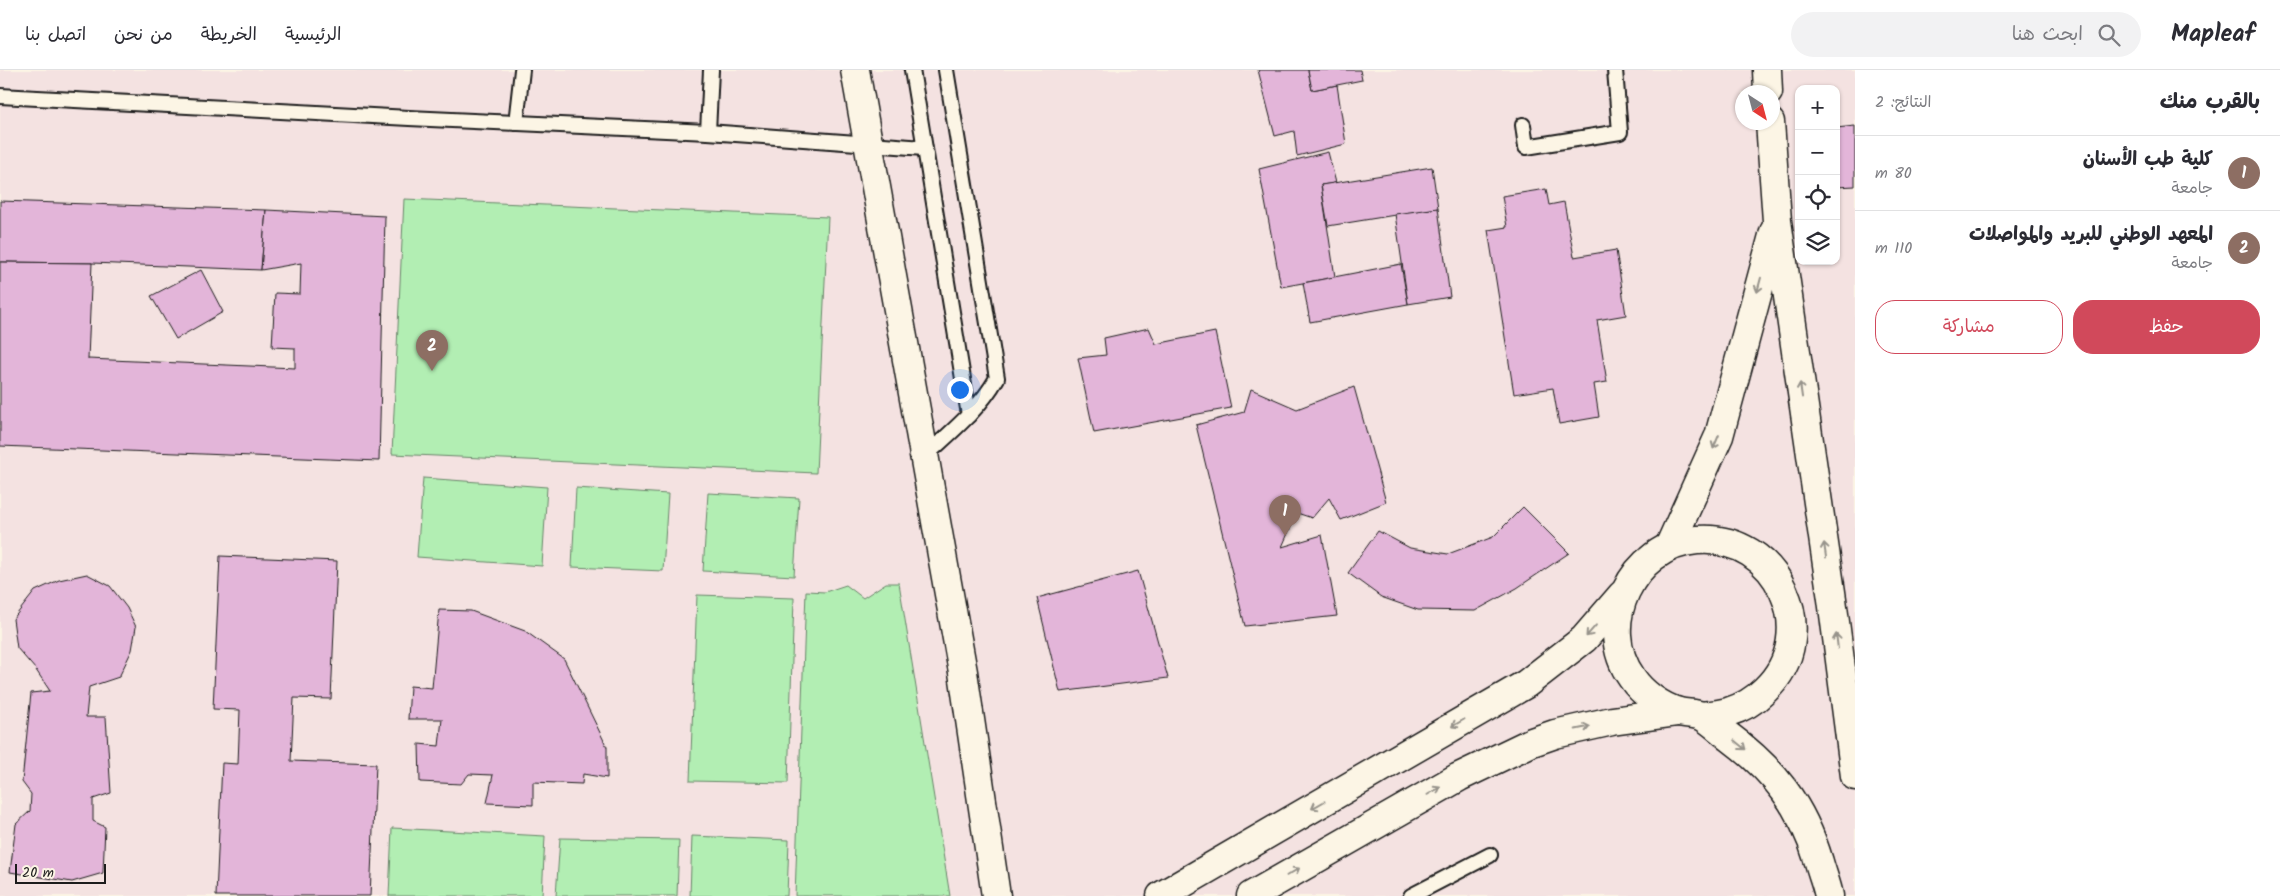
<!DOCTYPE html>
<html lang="ar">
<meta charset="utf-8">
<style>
:root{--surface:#fff;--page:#f2f2f3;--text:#2b2b33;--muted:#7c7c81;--line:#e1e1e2;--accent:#d1495b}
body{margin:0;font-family:Kalam,"Playpen Sans Arabic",sans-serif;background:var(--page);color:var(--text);direction:rtl}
.controls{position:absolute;right:15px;top:15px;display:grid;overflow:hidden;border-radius:10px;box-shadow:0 1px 4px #0004}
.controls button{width:45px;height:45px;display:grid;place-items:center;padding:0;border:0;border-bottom:1px solid var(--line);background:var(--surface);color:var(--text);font:25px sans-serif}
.compass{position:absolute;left:1735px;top:15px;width:45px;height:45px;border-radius:50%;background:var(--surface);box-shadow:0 1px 4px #0004;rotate:144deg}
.scale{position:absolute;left:15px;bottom:12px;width:91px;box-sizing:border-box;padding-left:5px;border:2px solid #1c1c1c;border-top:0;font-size:14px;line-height:18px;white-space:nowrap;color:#1c1c1c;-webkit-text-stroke:4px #fcf5e5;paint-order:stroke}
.you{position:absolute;left:959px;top:319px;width:18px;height:18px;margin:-12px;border:4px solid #fff;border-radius:50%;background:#1a73e8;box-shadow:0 0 0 8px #1a73e833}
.badge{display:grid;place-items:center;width:32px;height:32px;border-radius:50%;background:var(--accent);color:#fff;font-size:16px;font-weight:700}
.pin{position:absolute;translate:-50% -41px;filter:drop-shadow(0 1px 2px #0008)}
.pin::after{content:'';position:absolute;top:26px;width:18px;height:15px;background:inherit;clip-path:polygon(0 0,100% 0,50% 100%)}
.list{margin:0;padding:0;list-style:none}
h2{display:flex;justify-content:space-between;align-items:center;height:65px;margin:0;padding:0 20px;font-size:21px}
h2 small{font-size:16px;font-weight:400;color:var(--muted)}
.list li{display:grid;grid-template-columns:32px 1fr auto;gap:15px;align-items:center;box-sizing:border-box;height:75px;padding:0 20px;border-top:1px solid var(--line)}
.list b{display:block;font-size:19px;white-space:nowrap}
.list p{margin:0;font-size:16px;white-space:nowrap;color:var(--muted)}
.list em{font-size:16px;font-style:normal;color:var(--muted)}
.actions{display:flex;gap:10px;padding:15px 20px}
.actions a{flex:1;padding:11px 0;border:1px solid var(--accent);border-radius:20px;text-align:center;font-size:18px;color:var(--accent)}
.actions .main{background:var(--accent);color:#fff}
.icon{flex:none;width:28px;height:28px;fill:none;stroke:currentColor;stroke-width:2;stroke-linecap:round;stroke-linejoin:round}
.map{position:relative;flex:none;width:1855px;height:826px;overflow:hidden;direction:ltr}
header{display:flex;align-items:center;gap:30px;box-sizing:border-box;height:70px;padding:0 25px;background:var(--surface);border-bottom:1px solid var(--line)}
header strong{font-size:24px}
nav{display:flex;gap:28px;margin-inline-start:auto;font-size:18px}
.search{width:350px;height:45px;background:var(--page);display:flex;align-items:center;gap:12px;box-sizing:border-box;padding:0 18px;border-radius:28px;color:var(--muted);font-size:19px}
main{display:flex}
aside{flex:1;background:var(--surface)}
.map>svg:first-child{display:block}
</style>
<header>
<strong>Mapleaf</strong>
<div class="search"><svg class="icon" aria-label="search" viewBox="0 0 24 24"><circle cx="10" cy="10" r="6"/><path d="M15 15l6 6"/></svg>ابحث هنا</div>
<nav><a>الرئيسية</a><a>الخريطة</a><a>من نحن</a><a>اتصل بنا</a></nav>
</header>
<main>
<aside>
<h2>بالقرب منك<small>النتائج: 2</small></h2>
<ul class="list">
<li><span class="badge" style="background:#8d6e63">1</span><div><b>كلية طب الأسنان</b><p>جامعة</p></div><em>80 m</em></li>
<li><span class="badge" style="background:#8d6e63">2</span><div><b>المعهد الوطني للبريد والمواصلات</b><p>جامعة</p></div><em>110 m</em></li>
</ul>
<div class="actions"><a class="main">حفظ</a><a>مشاركة</a></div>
</aside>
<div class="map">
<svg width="1855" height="826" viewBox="0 0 1855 826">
<rect width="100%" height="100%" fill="#fcf5e5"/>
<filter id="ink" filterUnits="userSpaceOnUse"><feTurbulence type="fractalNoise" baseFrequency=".02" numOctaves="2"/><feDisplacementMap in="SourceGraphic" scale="10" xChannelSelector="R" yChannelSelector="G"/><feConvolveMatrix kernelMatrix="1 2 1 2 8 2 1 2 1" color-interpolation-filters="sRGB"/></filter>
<g filter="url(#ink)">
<path fill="#f4e2e1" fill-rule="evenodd" d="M0,0h1855v826h-1855zM1799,19h37v172h-37zM1742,22h30v30h-30z"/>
<g fill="#b2eeb3" stroke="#678568">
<path d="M404,129l424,18 -12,256 -424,-19z"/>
<path d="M423,408l124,9 -5,79 -125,-9z"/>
<path d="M576,418l92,6 -5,77 -91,-4z"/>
<path d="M708,423l91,5 -5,78 -91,-5z"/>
<path d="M886,513h13l51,313h-155l11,-305 19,1 21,-7 17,13z"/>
<path d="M697,525l97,3 -6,185 -98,-2z"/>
<path d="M392,758l153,8 -3,60h-153z"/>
<path d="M692,766l97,4 -2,56h-97z"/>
<path d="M560,768l119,2 -2,56h-121z"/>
</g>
<g fill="#e3b5d9" stroke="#1c1c1c">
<path d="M1258,0h50l4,20 25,-5 9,59 -49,12 -3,-25 -19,5z"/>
<path d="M1308,0h52l2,10 -50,10z"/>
<path d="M1855,56v60l-19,1v-59z"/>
<path d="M1328,82l8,31 -15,2 14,92 -54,10 -22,-118z"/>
<path d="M1432,97l6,41 -110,18 -7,-41z"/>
<path d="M1546,119l3,16 15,-3 10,55 42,-7 10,65 -29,5 10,62 -13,2 5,33 -40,7 -6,-36 -39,6 -26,-164 19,-3 -5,-31z"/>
<path d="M0,131l266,9 -5,60 -169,-7 -92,-1z"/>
<path d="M1438,138l12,89 -42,7 -13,-90z"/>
<path d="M266,140l119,6 -6,245 -379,-15v-184l92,1 -4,96 207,9v-20l-23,-1 3,-54 25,1 1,-31 -40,7z"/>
<path d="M1401,194l7,40 -98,18 -7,-39z"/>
<path d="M201,200l22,42 -47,27 -25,-43z"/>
<path d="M1149,258l7,16 59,-12 16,76 -137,25 -16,-75 28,-3 -2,-17z"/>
<path d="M1354,317l32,115 -45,18 -12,-22 -17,20 -15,-5 -15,34 40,-12 15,81 -92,10 -49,-201 48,-13 7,-23 46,20z"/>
<path d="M1523,437l46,46 -52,35 -42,23 -57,-1 -37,-13 -33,-24 30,-42 32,17 38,6 45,-17z"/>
<path d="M220,486l117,5 -6,138 -37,-1 -3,63 85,3 -6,132h-154l6,-133 16,1 2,-54 -27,-1z"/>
<path d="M1138,501l30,107 -108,14 -23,-94z"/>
<path d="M87,504l23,12 17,22 9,19 -4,23 -13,27 -30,10 -3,30h20l5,76 -18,6v22l12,6 -2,46 -31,9 -62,-10 6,-48 14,-13 1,-17 -9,-12 9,-89 19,-2 -14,-21 -19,-22 -4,-29 22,-28 24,-11z"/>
<path d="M439,540l32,1 54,20 39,28 43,88v31l-24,-4 -1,10 -49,-2v23l-46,-2 6,-28 -24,-1 -8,10 -41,-2 -1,-38 20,2 3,-27h-34l2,-33 22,2z"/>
</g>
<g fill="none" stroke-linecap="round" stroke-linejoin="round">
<g stroke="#1c1c1c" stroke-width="18">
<g id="service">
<path d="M912,0l57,345"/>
<path d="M0,26l409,22 299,14 216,16"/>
<path d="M516,53l6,-53"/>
<path d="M1523,55l3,22 94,-15 -5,-62"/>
<path d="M708,62l3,-62"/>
<path d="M924,387c26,-24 55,-47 73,-79l-51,-308"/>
<path d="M1411,826l79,-41"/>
</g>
</g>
<g stroke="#1c1c1c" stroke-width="31">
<g id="minor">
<path d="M855,0l108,602 33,224"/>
<path d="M1767,0l1,22"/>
<path d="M1770,52l7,99 55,378 23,177"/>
<path d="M1669,477l50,-111 55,-204"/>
<path d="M1701,646c9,-1 19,-2 27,-4 14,-4 27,-12 37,-22 59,-56 13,-157 -68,-150 -65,5 -103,85 -65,138 10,15 29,29 47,34 7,2 16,1 23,4 9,5 17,13 25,19 47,35 75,70 92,127 3,11 8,23 10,34"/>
<path d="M1161,826l365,-212 58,-45 38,-44"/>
<path d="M1251,826l208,-119 73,-35 23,-8 57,-13 66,-9"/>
</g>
</g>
<use href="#service" stroke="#fcf5e5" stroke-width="14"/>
<use href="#minor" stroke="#fcf5e5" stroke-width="28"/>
</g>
<defs><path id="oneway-shaft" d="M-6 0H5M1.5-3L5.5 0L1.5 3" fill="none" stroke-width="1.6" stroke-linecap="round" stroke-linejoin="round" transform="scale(1.25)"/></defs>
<g stroke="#97938b">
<use href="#oneway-shaft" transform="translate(1759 215) rotate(105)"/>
<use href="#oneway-shaft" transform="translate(1801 320) rotate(-98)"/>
<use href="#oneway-shaft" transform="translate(1716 372) rotate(113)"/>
<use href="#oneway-shaft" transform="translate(1825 480) rotate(-98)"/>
<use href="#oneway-shaft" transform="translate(1591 561) rotate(131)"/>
<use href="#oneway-shaft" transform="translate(1837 571) rotate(-97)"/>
<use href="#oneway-shaft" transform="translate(1458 653) rotate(150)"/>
<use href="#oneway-shaft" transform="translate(1583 658) rotate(-12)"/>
<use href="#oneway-shaft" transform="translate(1740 675) rotate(39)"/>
<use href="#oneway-shaft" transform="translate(1434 721) rotate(-30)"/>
<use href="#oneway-shaft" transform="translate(1318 735) rotate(150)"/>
<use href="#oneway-shaft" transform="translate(1293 802) rotate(-30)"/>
</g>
</g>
</svg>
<div class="controls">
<button>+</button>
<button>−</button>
<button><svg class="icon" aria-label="locate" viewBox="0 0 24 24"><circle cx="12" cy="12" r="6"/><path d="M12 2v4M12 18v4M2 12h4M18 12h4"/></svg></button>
<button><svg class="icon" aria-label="layers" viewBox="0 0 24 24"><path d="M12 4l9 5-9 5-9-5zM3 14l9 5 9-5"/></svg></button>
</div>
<svg class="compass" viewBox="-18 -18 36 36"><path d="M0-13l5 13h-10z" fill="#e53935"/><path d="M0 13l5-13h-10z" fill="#7c7c81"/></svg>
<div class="scale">20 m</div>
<div class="you"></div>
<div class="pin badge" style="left:1285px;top:466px;background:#8d6e63">1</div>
<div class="pin badge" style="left:432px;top:301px;background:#8d6e63">2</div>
</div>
</main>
